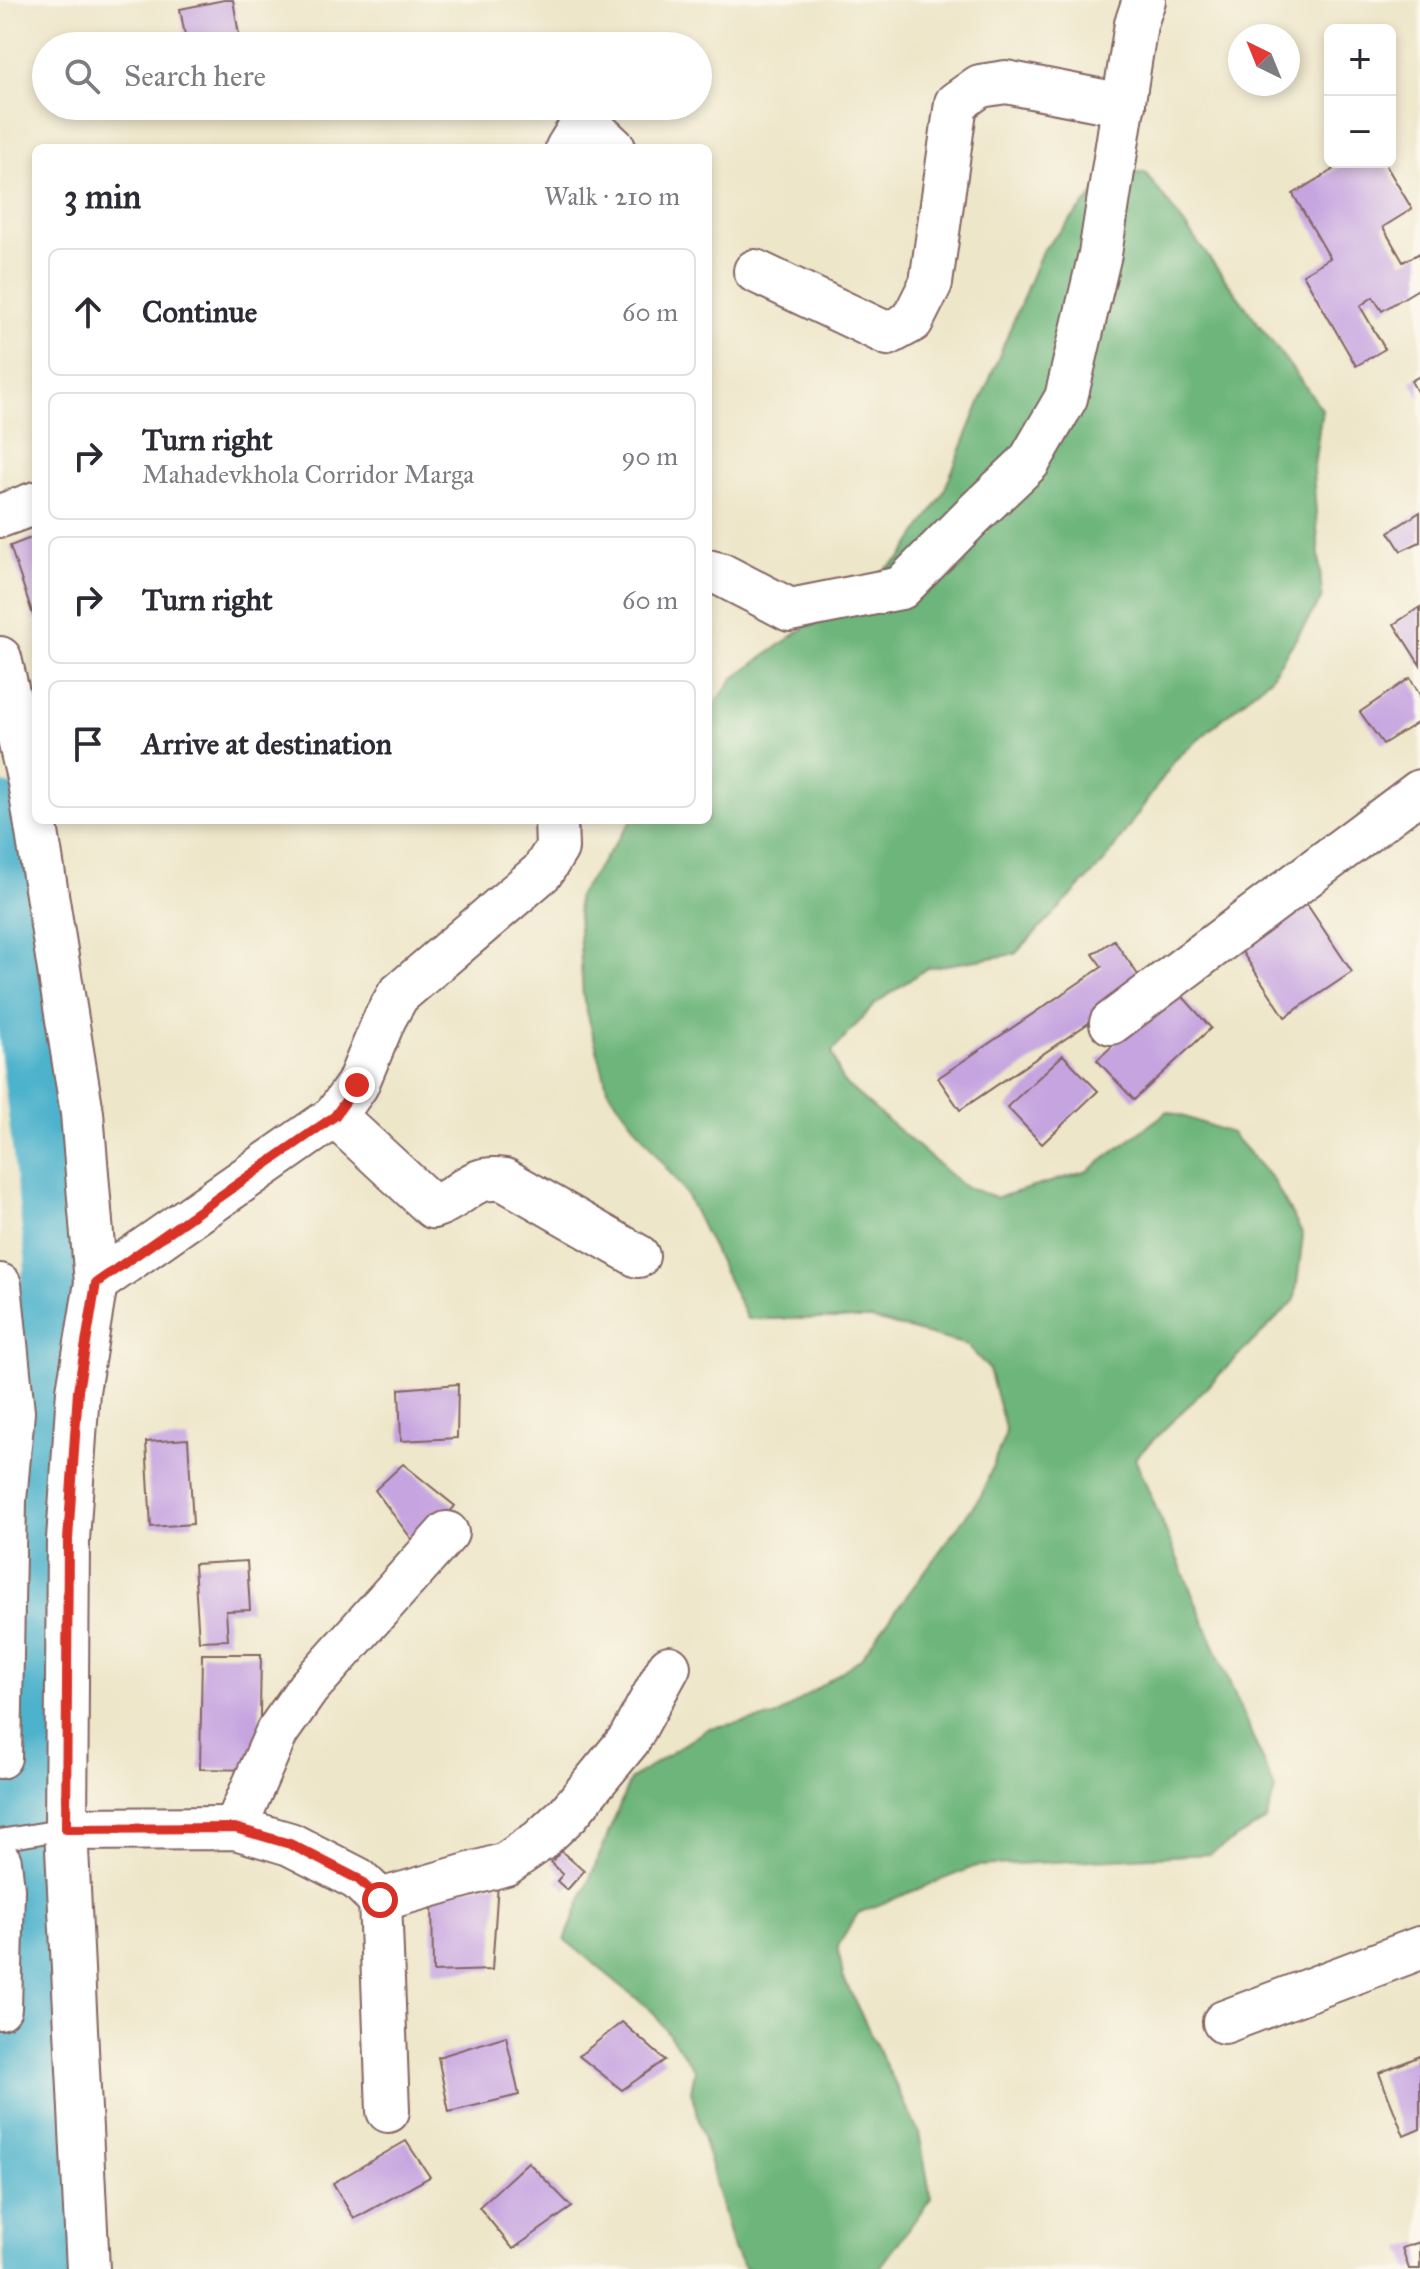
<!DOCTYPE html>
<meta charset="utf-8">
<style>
:root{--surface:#fff;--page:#f7f7f7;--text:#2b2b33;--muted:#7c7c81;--line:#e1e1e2}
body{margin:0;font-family:"IM FELL Great Primer",serif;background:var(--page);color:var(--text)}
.controls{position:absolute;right:24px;top:24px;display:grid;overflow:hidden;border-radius:12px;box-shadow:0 4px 12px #0003}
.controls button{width:72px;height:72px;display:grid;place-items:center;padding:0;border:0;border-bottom:2px solid var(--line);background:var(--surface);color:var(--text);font:40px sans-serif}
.compass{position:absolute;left:1228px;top:24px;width:72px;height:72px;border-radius:50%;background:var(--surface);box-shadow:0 4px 12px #0003;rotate:317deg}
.stop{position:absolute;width:24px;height:24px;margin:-18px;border:6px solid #d93025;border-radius:50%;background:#fff}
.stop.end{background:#d93025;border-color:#fff;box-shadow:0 2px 8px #0008}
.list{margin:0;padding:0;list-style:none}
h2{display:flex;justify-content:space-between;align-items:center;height:104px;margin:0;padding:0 32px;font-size:34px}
h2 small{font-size:26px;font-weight:400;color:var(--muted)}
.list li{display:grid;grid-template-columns:52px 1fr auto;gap:24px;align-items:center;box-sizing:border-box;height:128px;margin:0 16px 16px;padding:0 16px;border:2px solid var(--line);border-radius:12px}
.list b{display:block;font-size:30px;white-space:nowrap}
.list p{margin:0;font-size:26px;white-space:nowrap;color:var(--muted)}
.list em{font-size:26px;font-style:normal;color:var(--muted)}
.icon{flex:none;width:44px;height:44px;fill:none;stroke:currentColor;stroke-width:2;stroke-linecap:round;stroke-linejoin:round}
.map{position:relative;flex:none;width:1420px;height:2269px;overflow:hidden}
.search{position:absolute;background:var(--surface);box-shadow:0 4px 12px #0003;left:32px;top:32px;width:680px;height:88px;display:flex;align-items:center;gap:20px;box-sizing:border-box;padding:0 28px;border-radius:44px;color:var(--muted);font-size:30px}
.panel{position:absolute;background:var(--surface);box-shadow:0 4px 12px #0003;left:32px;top:144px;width:680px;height:680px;border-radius:12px}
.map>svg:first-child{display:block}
</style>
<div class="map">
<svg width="1420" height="2269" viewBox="0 0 1420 2269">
<rect width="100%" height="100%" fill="#fbf7ec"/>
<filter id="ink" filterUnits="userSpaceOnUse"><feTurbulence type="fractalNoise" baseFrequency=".0125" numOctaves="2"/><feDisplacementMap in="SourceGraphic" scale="16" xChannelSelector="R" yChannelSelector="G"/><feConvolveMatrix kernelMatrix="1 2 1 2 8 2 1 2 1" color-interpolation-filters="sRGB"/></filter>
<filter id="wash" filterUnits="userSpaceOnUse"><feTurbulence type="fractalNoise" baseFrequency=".006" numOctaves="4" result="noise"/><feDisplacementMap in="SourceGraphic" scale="32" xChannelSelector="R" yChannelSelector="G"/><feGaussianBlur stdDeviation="1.8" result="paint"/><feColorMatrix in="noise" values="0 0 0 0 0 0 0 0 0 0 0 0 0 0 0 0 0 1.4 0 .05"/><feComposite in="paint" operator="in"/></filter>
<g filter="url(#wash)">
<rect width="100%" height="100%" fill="#eee6c9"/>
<path fill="#6db57a" stroke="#5c6a52" stroke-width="2" d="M1145,172l177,237 -9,63 9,126 -51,79 -95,82 -72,103 -89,92 -88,14 -52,36 -43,48 10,29 120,104 34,13 92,-27 80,-60 63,22 42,47 30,55 -8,65 -160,158 140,332 -9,30 -56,34 -234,12 -118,47 -20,33 5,31 76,156 12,65 -52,71h-133l-13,-20 -42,-158 4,-21 -43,-59 -87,-71 65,-160 79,-52 66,-11 85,-58 122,-165 24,-62 -17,-63 -22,-24 -96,-26h-124l-61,-125 -78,-104 -25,-93 -6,-100 55,-77h76v-106l25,-35 169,-122 40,-61 100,-245 69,-75z"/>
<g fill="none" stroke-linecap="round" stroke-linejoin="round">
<path stroke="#4db2cc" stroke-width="70" d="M0,818l33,211 28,233 -19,81 -5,163 -6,562 8,201"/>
</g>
<g id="blocks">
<g fill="#c6a4e0">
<path d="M224,0h9l8,46h-54l-7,-37z"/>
<path d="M1346,162h38l28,47 -29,18 20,35 17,-9v35l-38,23 -9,-14 -13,9 25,43 -29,17 -53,-92 27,-16 -37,-64z"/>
<path d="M1420,376v21l-9,-16z"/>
<path d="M1420,512v30l-19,9 -12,-19z"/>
<path d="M36,536v85h-1l-25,-75z"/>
<path d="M1420,607v58l-26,-41z"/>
<path d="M1410,678l10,17v26l-37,23 -23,-32z"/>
<path d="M1298,891l54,81 -67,45 -54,-82z"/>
<path d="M1114,940l31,45 -185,125 -22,-32 164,-111 -9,-13z"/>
<path d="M1175,988l36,40 -77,72 -37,-40z"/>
<path d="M1063,1055l35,36 -56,53 -35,-37z"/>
<path d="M458,1384l-1,54 -56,3 -2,-52z"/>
<path d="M188,1439l5,85 -42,3 -5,-85z"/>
<path d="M403,1464l52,42 -36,43 -44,-59z"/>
<path d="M247,1561l3,49 -24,1 2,29 -29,1 -5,-77z"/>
<path d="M202,1654h59l-2,116 -59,-1z"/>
<path d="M561,1851l23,20 -17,19 -10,-9 6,-7 -12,-11z"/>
<path d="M498,1883l-6,87 -59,2 -1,-80z"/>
<path d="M622,2022l43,38 -43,30 -43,-34z"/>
<path d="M506,2036l13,59 -70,17 -11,-55z"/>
<path d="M1420,2056v73l-16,7 -25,-63z"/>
<path d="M406,2141l24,36 -76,42 -21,-36z"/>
<path d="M528,2162l44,45 -59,42 -34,-42z"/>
<path d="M1420,2242v27h-11l-7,-21z"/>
</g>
</g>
</g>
<g filter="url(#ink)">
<use href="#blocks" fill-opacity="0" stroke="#836562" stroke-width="2"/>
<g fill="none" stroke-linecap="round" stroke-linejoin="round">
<g stroke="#836562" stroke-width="24">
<path id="service" d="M0,1840l66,-11"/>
</g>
<g stroke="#836562" stroke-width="46">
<g id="minor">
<path d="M567,148l8,-13 22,-3 17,16"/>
<path d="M755,271l133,63 24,-13 19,-38 25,-180 24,-17 26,-4 118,23"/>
<path d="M0,516l36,-13"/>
<path d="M708,571l12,3 70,36 111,-22 70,-71 58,-55 37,-64 34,-144 36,-230 8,-24"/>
<path d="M0,658l29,124 53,331 14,170 -18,108 -10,149 -2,289 22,440"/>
<path d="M1111,1023l309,-232"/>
<path d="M335,1116l98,91c32,-10 35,-33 72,-27l133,76"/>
<path d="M96,1283l239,-167 22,-31 28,-67 13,-23 144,-123 15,-24 -1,-28"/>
<path d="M0,1285l13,127 -8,88 -5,257"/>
<path d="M235,1828l42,-96 31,-44 139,-155"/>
<path d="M66,1829l169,-1 55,16 68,35 22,21 8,211"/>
<path d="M0,1862l3,27 -3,119"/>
<path d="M380,1900l126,-36 33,-23 29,-27 61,-74 40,-73"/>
<path d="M1224,2022l196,-74"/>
</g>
</g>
<use href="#service" stroke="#fff" stroke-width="20"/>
<use href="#minor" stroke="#fff" stroke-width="42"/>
</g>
</g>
<g fill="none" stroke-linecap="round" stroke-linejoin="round" filter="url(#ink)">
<path stroke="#d93025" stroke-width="10" d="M357,1085l-22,31 -239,167 -18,108 -10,149 -2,289 169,-1 55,16 68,35 22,21"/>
</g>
</svg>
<div class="controls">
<button>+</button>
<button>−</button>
</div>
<svg class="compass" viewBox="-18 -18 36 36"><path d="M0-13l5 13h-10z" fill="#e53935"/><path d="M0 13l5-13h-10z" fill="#7c7c81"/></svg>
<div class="stop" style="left:380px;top:1900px"></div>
<div class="stop end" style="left:357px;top:1085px"></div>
<div class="search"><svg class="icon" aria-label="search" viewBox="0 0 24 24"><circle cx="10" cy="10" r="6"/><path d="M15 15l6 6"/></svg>Search here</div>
<section class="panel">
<h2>3 min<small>Walk · 210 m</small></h2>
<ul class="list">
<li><svg class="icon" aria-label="ahead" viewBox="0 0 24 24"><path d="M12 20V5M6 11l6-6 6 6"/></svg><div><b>Continue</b></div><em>60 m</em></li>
<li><svg class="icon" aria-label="right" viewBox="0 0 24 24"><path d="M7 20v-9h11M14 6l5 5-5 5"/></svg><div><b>Turn right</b><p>Mahadevkhola Corridor Marga</p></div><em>90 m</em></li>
<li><svg class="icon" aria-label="right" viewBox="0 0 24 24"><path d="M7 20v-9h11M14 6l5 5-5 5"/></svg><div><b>Turn right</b></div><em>60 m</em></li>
<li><svg class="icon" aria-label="arrive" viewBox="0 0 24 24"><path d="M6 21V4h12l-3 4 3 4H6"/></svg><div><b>Arrive at destination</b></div></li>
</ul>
</section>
</div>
